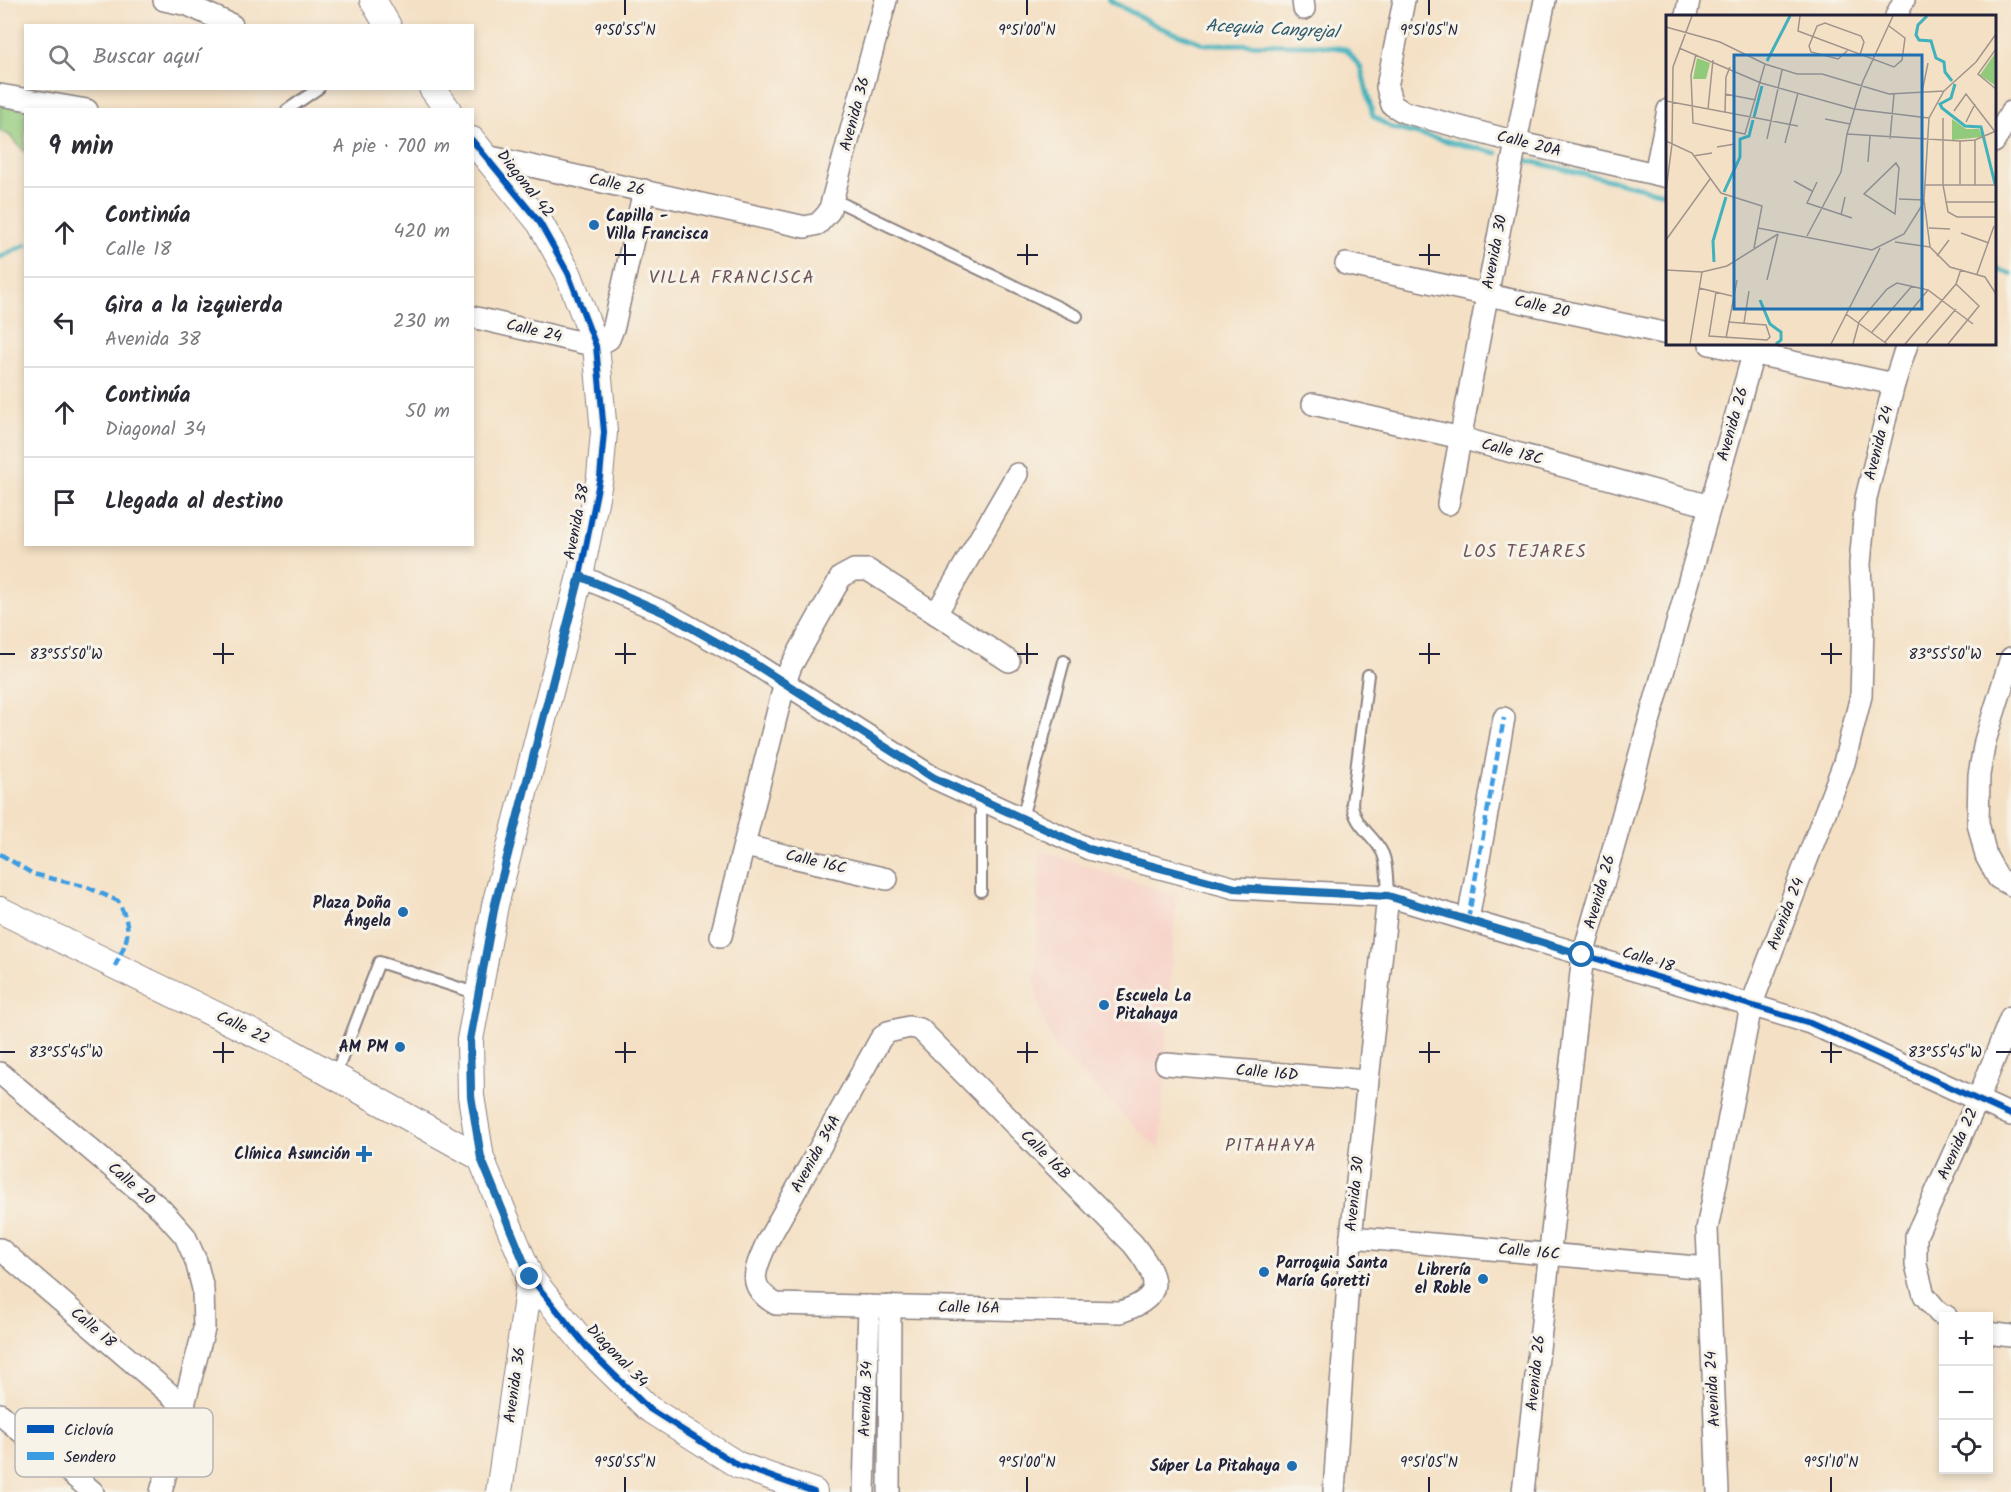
<!DOCTYPE html>
<html lang="es">
<meta charset="utf-8">
<style>
:root{--surface:#fff;--page:#f2f2f3;--text:#2b2b33;--muted:#7c7c81;--line:#e1e1e2}
body{margin:0;font-family:Kalam,sans-serif;background:var(--page);color:var(--text)}
.controls{position:absolute;right:18px;bottom:18px;display:grid;overflow:hidden;border-radius:0px;box-shadow:0 3px 9px #0003}
.controls button{width:54px;height:54px;display:grid;place-items:center;padding:0;border:0;border-bottom:2px solid var(--line);background:var(--surface);color:var(--text);font:30px sans-serif}
.stop{position:absolute;width:18px;height:18px;margin:-14px;border:4px solid #1f6fb2;border-radius:50%;background:#fff}
.stop.end{background:#1f6fb2;border-color:#fff;box-shadow:0 2px 6px #0008}
.list{margin:0;padding:0;list-style:none}
h2{display:flex;justify-content:space-between;align-items:center;height:78px;margin:0;padding:0 24px;font-size:26px}
h2 small{font-size:20px;font-weight:400;color:var(--muted)}
.list li{display:grid;grid-template-columns:39px 1fr auto;gap:18px;align-items:center;box-sizing:border-box;height:90px;padding:0 24px;border-top:2px solid var(--line)}
.list b{display:block;font-size:22px;white-space:nowrap}
.list p{margin:0;font-size:20px;white-space:nowrap;color:var(--muted)}
.list em{font-size:20px;font-style:normal;color:var(--muted)}
.icon{flex:none;width:33px;height:33px;fill:none;stroke:currentColor;stroke-width:2;stroke-linecap:round;stroke-linejoin:round}
.map{position:relative;flex:none;width:2011px;height:1492px;overflow:hidden}
.search{position:absolute;background:var(--surface);box-shadow:0 3px 9px #0003;left:24px;top:24px;width:450px;height:66px;display:flex;align-items:center;gap:15px;box-sizing:border-box;padding:0 21px;border-radius:0px;color:var(--muted);font-size:22px}
.panel{position:absolute;background:var(--surface);box-shadow:0 3px 9px #0003;left:24px;top:108px;width:450px;height:438px;border-radius:0px}
.map>svg:first-child{display:block}
</style>
<div class="map">
<svg width="2011" height="1492" viewBox="0 0 2011 1492">
<rect width="100%" height="100%" fill="#f7f3e8"/>
<filter id="ink" filterUnits="userSpaceOnUse"><feTurbulence type="fractalNoise" baseFrequency=".0167" numOctaves="2"/><feDisplacementMap in="SourceGraphic" scale="12" xChannelSelector="R" yChannelSelector="G"/><feConvolveMatrix kernelMatrix="1 2 1 2 8 2 1 2 1" color-interpolation-filters="sRGB"/></filter>
<filter id="wash" filterUnits="userSpaceOnUse"><feTurbulence type="fractalNoise" baseFrequency=".008" numOctaves="4" result="noise"/><feDisplacementMap in="SourceGraphic" scale="24" xChannelSelector="R" yChannelSelector="G"/><feGaussianBlur stdDeviation="1.35" result="paint"/><feColorMatrix in="noise" values="0 0 0 0 0 0 0 0 0 0 0 0 0 0 0 0 0 1.4 0 .05"/><feComposite in="paint" operator="in"/></filter>
<g filter="url(#wash)">
<rect width="100%" height="100%" fill="#f4e0c4"/>
<path fill="#f7d1c7" d="M1040,851l136,44 -16,256 -105,-103 -12,-29 -8,-28z"/>
<path fill="#92ca7c" stroke="#5a765c" stroke-width="1.5" d="M0,104l26,6 -1,42 -17,-18 -8,-2z"/>
<g fill="none" stroke-linecap="round" stroke-linejoin="round">
<g stroke="#41b1bc" stroke-width="5">
<path d="M1109,0l50,27 46,17 111,1 30,4 15,19 12,48 19,12 105,25"/>
<path d="M1525,160l143,34"/>
<path d="M0,257l26,-12"/>
<path d="M1994,268l17,6"/>
</g>
</g>
</g>
<g filter="url(#ink)">
<g fill="none" stroke-linecap="round" stroke-linejoin="round">
<g stroke="#8b8180" stroke-width="14">
<g id="service">
<path d="M287,110l32,-22"/>
<path d="M833,199l244,117"/>
<path d="M1368,675l-16,128c3,25 22,31 31,51 5,12 4,29 5,42"/>
<path d="M981,799v92"/>
<path d="M1022,818l42,-157"/>
<path d="M335,1076l44,-114 99,32"/>
</g>
</g>
<g stroke="#8b8180" stroke-width="24">
<g id="minor">
<path d="M164,0l24,5 44,20"/>
<path d="M1303,0l1,9"/>
<path d="M1404,0l-17,87 5,18 12,7 112,30 152,35"/>
<path d="M1686,16l3,-16"/>
<path d="M1896,16l8,-16"/>
<path d="M0,95l87,15"/>
<path d="M1994,142l17,-30"/>
<path d="M486,156l319,71 13,-3 11,-12 57,-212"/>
<path d="M1655,174l13,-64"/>
<path d="M1346,264l322,70"/>
<path d="M472,317l124,29 13,-7 5,-13 30,-136"/>
<path d="M1710,344l184,40"/>
<path d="M1313,404l148,34 249,68"/>
<path d="M1448,504l68,-362 29,-142"/>
<path d="M580,576l85,37 85,48 184,117 155,71 146,39 153,8 422,127 201,92"/>
<path d="M936,614l81,-140"/>
<path d="M2011,658l-26,83 -6,34 -1,48 8,33 12,22 13,7"/>
<path d="M745,846l142,33"/>
<path d="M1468,920l36,-202"/>
<path d="M721,936l64,-254 6,-16 50,-89 13,-7h14l141,91"/>
<path d="M909,1027l11,2 213,215c26,33 34,53 -13,68l-344,-8c-31,-18 -21,-34 -9,-62l114,-204 7,-6z"/>
<path d="M1166,1064l201,17"/>
<path d="M0,1073l161,136 24,27 11,25 7,28 1,40 -43,163"/>
<path d="M1351,1237l357,31"/>
<path d="M0,1249l185,158"/>
<path d="M1946,1316l-7,-3 -15,-18 -8,-30v-29l62,-137 33,-82"/>
<path d="M1988,1333l23,3"/>
<path d="M0,1414l93,78"/>
<path d="M864,1492l5,-186"/>
<path d="M889,1492l1,-186"/>
<path d="M1334,1492l17,-255 37,-341"/>
<path d="M1523,1492l60,-537 173,-611"/>
<path d="M1718,1492l-11,-263 44,-223 93,-243 17,-67 2,-69 -3,-63 6,-66 28,-114 13,-40"/>
</g>
</g>
<g stroke="#8b8180" stroke-width="28">
<g id="tertiary">
<path d="M373,0l15,26"/>
<path d="M432,88l16,22"/>
<path d="M472,140l68,83 28,50 28,73 8,86 -4,45 -20,99 -85,329 -25,135 1,56 10,62 49,119 60,74 58,57 90,57 76,27"/>
<path d="M0,910l286,139 195,109"/>
<path d="M499,1492l31,-215"/>
</g>
</g>
<use href="#service" stroke="#fff" stroke-width="10"/>
<use href="#minor" stroke="#fff" stroke-width="21"/>
<use href="#tertiary" stroke="#fff" stroke-width="26"/>
<g stroke="#3c9ce2" stroke-width="4.5" stroke-dasharray="9 4.5" stroke-linecap="butt">
<path d="M0,854l33,20 54,13 31,14c15,29 11,36 -3,65"/>
<path d="M1468,920l36,-202"/>
</g>
<g stroke="#f7f3e8" stroke-width="10">
<g id="cycleway">
<path d="M472,140l68,83 28,50 28,73 8,86 -4,45 -20,99 -85,329 -25,135 1,56 10,62 49,119 60,74 58,57 90,57 76,27"/>
<path d="M580,576l85,37 85,48 184,117 155,71 146,39 153,8 422,127 201,92"/>
</g>
</g>
<use href="#cycleway" stroke="#0057b8" stroke-width="6"/>
</g>
</g>
<g fill="none" stroke-linecap="round" stroke-linejoin="round" filter="url(#ink)">
<path stroke="#1f6fb2" stroke-width="8" d="M530,1277l-49,-119 -10,-62 -1,-56 25,-136 85,-328 85,37 85,48 184,117 155,71 146,39 153,8 194,59"/>
</g>
<path fill="none" stroke="#22223b" stroke-width="2" d="M625,0v15M1027,0v15M1429,0v15M625,244v21M1027,244v21M1429,244v21M615,255h21M1017,255h21M1419,255h21M223,643v21M625,643v21M1027,643v21M1429,643v21M1831,643v21M0,654h15M213,654h21M615,654h21M1017,654h21M1419,654h21M1821,654h21M1996,654h15M223,1042v21M625,1042v21M1027,1042v21M1429,1042v21M1831,1042v21M0,1052h15M213,1052h21M615,1052h21M1017,1052h21M1419,1052h21M1821,1052h21M1996,1052h15M625,1477v15M1027,1477v15M1429,1477v15M1831,1477v15"/>
<g fill="#1f6fb2" stroke="#f7f3e8" stroke-width="2">
<circle cx="594" cy="225" r="6"/>
<circle cx="403" cy="912" r="6"/>
<circle cx="1104" cy="1005" r="6"/>
<circle cx="400" cy="1047" r="6"/>
<path d="M361 1145h6v6h6v6h-6v6h-6v-6h-6v-6h6z"/>
<circle cx="1264" cy="1272" r="6"/>
<circle cx="1483" cy="1279" r="6"/>
<circle cx="1292" cy="1466" r="6"/>
</g>
<g text-anchor="middle" dominant-baseline="central" stroke-width="6" stroke-linejoin="round" paint-order="stroke">
<g font-size="16" fill="#22223b" stroke="#f7f3e8">
<text transform="translate(855 114) rotate(-75)">Avenida 36</text>
<text transform="translate(1529 144) rotate(14)">Calle 20A</text>
<text transform="translate(525 184) rotate(52)">Diagonal 42</text>
<text transform="translate(617 185) rotate(12)">Calle 26</text>
<text transform="translate(1495 252) rotate(-79)">Avenida 30</text>
<text transform="translate(1542 307) rotate(12)">Calle 20</text>
<text transform="translate(534 331) rotate(13)">Calle 24</text>
<text transform="translate(1733 424) rotate(-74)">Avenida 26</text>
<text transform="translate(1879 443) rotate(-76)">Avenida 24</text>
<text transform="translate(1512 452) rotate(15)">Calle 18C</text>
<text transform="translate(577 522) rotate(-79)">Avenida 38</text>
<text transform="translate(816 862) rotate(13)">Calle 16C</text>
<text transform="translate(1600 892) rotate(-74)">Avenida 26</text>
<text transform="translate(1786 914) rotate(-69)">Avenida 24</text>
<text transform="translate(1648 960) rotate(17)">Calle 18</text>
<text transform="translate(243 1028) rotate(26)">Calle 22</text>
<text transform="translate(1267 1073) rotate(5)">Calle 16D</text>
<text transform="translate(1958 1144) rotate(-66)">Avenida 22</text>
<text transform="translate(816 1154) rotate(-61)">Avenida 34A</text>
<text transform="translate(1045 1155) rotate(45)">Calle 16B</text>
<text transform="translate(131 1184) rotate(41)">Calle 20</text>
<text transform="translate(1355 1194) rotate(-84)">Avenida 30</text>
<text transform="translate(1529 1252) rotate(5)">Calle 16C</text>
<text transform="translate(969 1308) rotate(1)">Calle 16A</text>
<text transform="translate(93 1328) rotate(40)">Calle 18</text>
<text transform="translate(617 1356) rotate(46)">Diagonal 34</text>
<text transform="translate(1536 1373) rotate(-84)">Avenida 26</text>
<text transform="translate(515 1385) rotate(-82)">Avenida 36</text>
<text transform="translate(1713 1389) rotate(-93)">Avenida 24</text>
<text transform="translate(866 1399) rotate(-88)">Avenida 34</text>
</g>
<g font-size="16" font-weight="bold" fill="#22223b" stroke="#f7f3e8" text-anchor="end">
<text x="606" y="216" text-anchor="start">Capilla -<tspan x="606" dy="18">Villa Francisca</tspan></text>
<text x="391" y="903">Plaza Doña<tspan x="391" dy="18">Ángela</tspan></text>
<text x="1116" y="996" text-anchor="start">Escuela La<tspan x="1116" dy="18">Pitahaya</tspan></text>
<text x="388" y="1047">AM PM</text>
<text x="350" y="1154">Clínica Asunción</text>
<text x="1276" y="1263" text-anchor="start">Parroquia Santa<tspan x="1276" dy="18">María Goretti</tspan></text>
<text x="1471" y="1270">Librería<tspan x="1471" dy="18">el Roble</tspan></text>
<text x="1280" y="1466">Súper La Pitahaya</text>
</g>
<g font-size="18" font-style="italic" fill="#2e5b6f" stroke="#f7f3e8">
<text transform="translate(1272 30) rotate(3)">Acequia Cangrejal</text>
</g>
<g font-size="18" letter-spacing="1.5" fill="#6d535a" stroke="#f7f3e8">
<text x="732" y="278">VILLA FRANCISCA</text>
<text x="1525" y="552">LOS TEJARES</text>
<text x="1271" y="1146">PITAHAYA</text>
</g>
</g>
<g transform="translate(1666 15)">
<rect width="330" height="330" fill="#f4e0c4"/>
<path d="M330,37v34l-16,-11zM31,43l13,5 -4,16h-13zM286,104l14,10h13l4,8 -31,3z" fill="#92ca7c"/>
<path fill="none" stroke="#41b1bc" stroke-width="3" d="M261,1l-9,9 -2,10 3,5 12,1 5,17 8,4 1,10 7,9M101,46l23,-45M289,69l-4,14 -11,6 2,4 23,18 16,1 14,57M88,102l8,-31M58,177l16,-35v-18l9,-3 4,-16M48,247l-1,-21 13,-44M94,285l10,24 11,8v8l-5,4"/>
<path fill="none" stroke="#a0948d" stroke-width="1.5" d="M134,1l-2,15 96,36 8,-7 3,-22 -16,-12M0,12l54,15 45,22 32,10h25l67,20 55,-3M13,33l82,35 93,26 75,9M330,34l-18,25 18,15M182,35l-10,9 -27,-7 -2,-6 8,-20 8,-3 36,13 3,6 -4,13M30,39l-5,21 2,48 52,11 20,-70M256,77l6,-29M59,79l31,6M0,86l132,25M42,94l5,-49M288,96l12,-17 30,39M59,97l1,-35 4,-10M277,103v67l5,27 9,5h39M159,104l25,5M300,107l9,-18M181,119l113,7 15,-1 21,-9M101,124l15,-69M224,124l4,-45M0,126l26,12 29,40 41,13 -8,42M294,126v44M119,128l13,-50M51,132l18,-3M27,141l19,-3M202,147l2,-26M230,148l3,5 -4,46 -31,-20zM128,166l18,10M151,167l-10,21 45,15M259,170h71M309,170v-45M0,176l6,-47 1,-77 19,-51M233,184l25,1M280,187h50M175,200l4,-18M92,213l114,22 32,-16 20,-32M263,213l21,1M295,218l28,10M141,221l34,-64 6,-38 16,-53 30,-65M0,225l44,-61M229,227l35,5M264,232l-6,-47 5,-82 15,-27 32,-29 20,-28M264,232l20,20 35,10 11,17M271,241l12,-16M0,255l36,2 25,-6 51,-32M311,259l17,-48M101,265l11,-46M33,273l33,8M50,277l-7,44 58,4 3,-3 -4,-12 -38,-3M180,299l41,30M78,308l5,-32M206,317l40,-46M60,323l11,-58M219,327l43,-52M24,329l12,-72M165,329l49,-96M187,329l6,-22 28,-33 10,-6 31,7 45,34M239,329l51,-60 5,-15M260,329l30,-35M282,329l31,-38 -23,-22"/>
<path fill="#1f6fb2" fill-opacity="0.15" stroke="#1f6fb2" stroke-width="3" d="M68,40h188v254h-188z"/>
<rect width="330" height="330" fill="none" stroke="#22223b" stroke-width="3"/>
</g>
<rect x="15" y="1408" width="198" height="69" rx="9" fill="#f7f3e8" stroke="#b7b4b4" stroke-width="1.5"/>
<rect x="27" y="1425" width="27" height="8" fill="#0057b8"/>
<rect x="27" y="1452" width="27" height="8" fill="#3c9ce2"/>
<g font-size="16" fill="#22223b">
<text x="64" y="1435">Ciclovía</text>
<text x="64" y="1462">Sendero</text>
</g>
<g font-size="15" text-anchor="middle" fill="#22223b" stroke="#f7f3e8" stroke-width="6" stroke-linejoin="round" paint-order="stroke">
<text x="625" y="35">9°50'55"N</text>
<text x="1027" y="35">9°51'00"N</text>
<text x="1429" y="35">9°51'05"N</text>
<text x="1945" y="659">83°55'50"W</text>
<text x="66" y="659">83°55'50"W</text>
<text x="1945" y="1057">83°55'45"W</text>
<text x="66" y="1057">83°55'45"W</text>
<text x="625" y="1467">9°50'55"N</text>
<text x="1027" y="1467">9°51'00"N</text>
<text x="1429" y="1467">9°51'05"N</text>
<text x="1831" y="1467">9°51'10"N</text>
</g>
</svg>
<div class="controls">
<button>+</button>
<button>−</button>
<button><svg class="icon" aria-label="locate" viewBox="0 0 24 24"><circle cx="12" cy="12" r="6"/><path d="M12 2v4M12 18v4M2 12h4M18 12h4"/></svg></button>
</div>
<div class="stop" style="left:1582px;top:955px"></div>
<div class="stop end" style="left:530px;top:1277px"></div>
<div class="search"><svg class="icon" aria-label="search" viewBox="0 0 24 24"><circle cx="10" cy="10" r="6"/><path d="M15 15l6 6"/></svg>Buscar aquí</div>
<section class="panel">
<h2>9 min<small>A pie · 700 m</small></h2>
<ul class="list">
<li><svg class="icon" aria-label="ahead" viewBox="0 0 24 24"><path d="M12 20V5M6 11l6-6 6 6"/></svg><div><b>Continúa</b><p>Calle 18</p></div><em>420 m</em></li>
<li><svg class="icon" aria-label="left" viewBox="0 0 24 24"><path d="M17 20v-9H6M10 6l-5 5 5 5"/></svg><div><b>Gira a la izquierda</b><p>Avenida 38</p></div><em>230 m</em></li>
<li><svg class="icon" aria-label="ahead" viewBox="0 0 24 24"><path d="M12 20V5M6 11l6-6 6 6"/></svg><div><b>Continúa</b><p>Diagonal 34</p></div><em>50 m</em></li>
<li><svg class="icon" aria-label="arrive" viewBox="0 0 24 24"><path d="M6 21V4h12l-3 4 3 4H6"/></svg><div><b>Llegada al destino</b></div></li>
</ul>
</section>
</div>
